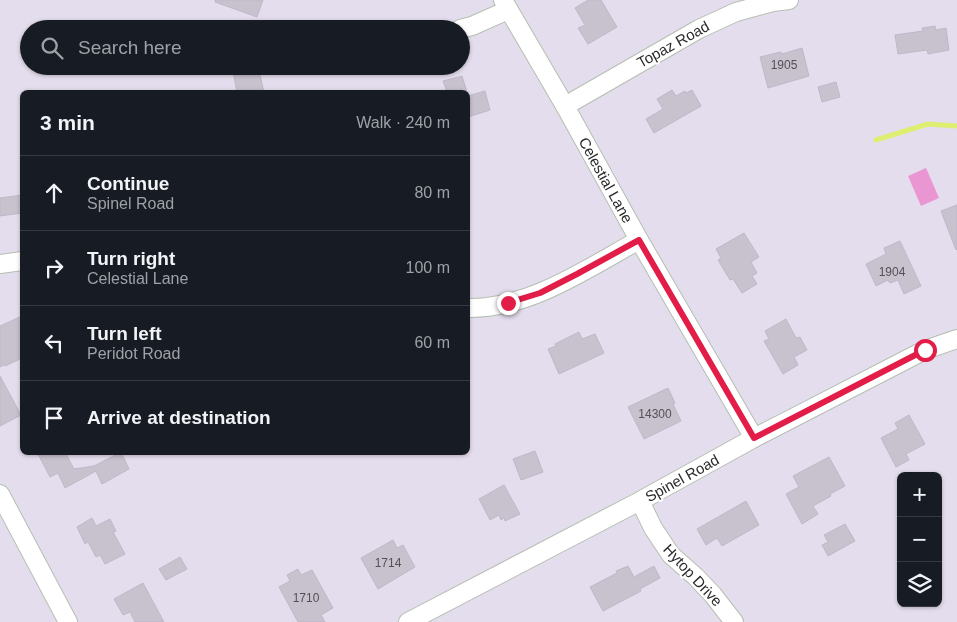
<!DOCTYPE html>
<meta charset="utf-8">
<style>
:root{--surface:#171b24;--page:#242831;--text:#f1f3f6;--muted:#9ea1a6;--line:#363941}
body{margin:0;font-family:Arial,sans-serif;background:var(--page);color:var(--text)}
.controls{position:absolute;right:15px;bottom:15px;display:grid;overflow:hidden;border-radius:8px;box-shadow:0 1px 4px #0004}
.controls button{width:45px;height:45px;display:grid;place-items:center;padding:0;border:0;border-bottom:1px solid var(--line);background:var(--surface);color:var(--text);font:25px sans-serif}
.stop{position:absolute;width:15px;height:15px;margin:-11px;border:4px solid #e11d48;border-radius:50%;background:#fff}
.stop.end{background:#e11d48;border-color:#fff;box-shadow:0 1px 5px #0008}
.list{margin:0;padding:0;list-style:none}
h2{display:flex;justify-content:space-between;align-items:center;height:65px;margin:0;padding:0 20px;font-size:21px}
h2 small{font-size:16px;font-weight:400;color:var(--muted)}
.list li{display:grid;grid-template-columns:32px 1fr auto;gap:15px;align-items:center;box-sizing:border-box;height:75px;padding:0 20px;border-top:1px solid var(--line)}
.list b{display:block;font-size:19px;white-space:nowrap}
.list p{margin:0;font-size:16px;white-space:nowrap;color:var(--muted)}
.list em{font-size:16px;font-style:normal;color:var(--muted)}
.icon{flex:none;width:28px;height:28px;fill:none;stroke:currentColor;stroke-width:2;stroke-linecap:round;stroke-linejoin:round}
.map{position:relative;flex:none;width:957px;height:622px;overflow:hidden}
.search{position:absolute;background:var(--surface);box-shadow:0 1px 4px #0004;left:20px;top:20px;width:450px;height:55px;display:flex;align-items:center;gap:12px;box-sizing:border-box;padding:0 18px;border-radius:28px;color:var(--muted);font-size:19px}
.panel{position:absolute;background:var(--surface);box-shadow:0 1px 4px #0004;left:20px;top:90px;width:450px;height:365px;border-radius:8px}
.map>svg:first-child{display:block}
</style>
<div class="map">
<svg width="957" height="622" viewBox="0 0 957 622">
<rect width="100%" height="100%" fill="#e4dded"/>
<path fill="#ea96d2" d="M926,168l13,30 -18,8 -13,-30z"/>
<g fill="none" stroke-linecap="round" stroke-linejoin="round">
<path stroke="#deee71" stroke-width="5" d="M876,140l52,-16 29,2"/>
</g>
<g fill="#c8c2cf" stroke="#c0b7c8">
<path d="M215,0h48l-6,17 -42,-15z"/>
<path d="M588,0h13l16,27 -29,17 -10,-16 7,-3 -10,-17z"/>
<path d="M935,26l1,4 10,-2 3,22 -21,4 -1,-4 -29,4 -3,-19 28,-4 -1,-3z"/>
<path d="M802,48l7,28 -41,12 -8,-31 21,-5 1,2z"/>
<path d="M232,66h26l6,26h-27z"/>
<path d="M462,76l5,16h-20l-4,-11z"/>
<path d="M836,82l4,15 -18,5 -4,-15z"/>
<path d="M672,90l4,6 9,-5 1,2 6,-3 9,16 -47,27 -8,-14 17,-10 -6,-10z"/>
<path d="M485,91l5,19 -22,7v-21z"/>
<path d="M22,195v18l-22,3v-18z"/>
<path d="M957,205v44l-1,1 -15,-39z"/>
<path d="M744,233l15,24 -8,5 6,11 -5,3 5,8 -15,9 -9,-14 -3,1 -12,-20 3,-2 -5,-9z"/>
<path d="M900,241l21,45 -17,8 -6,-14 -8,3 -2,-3 -12,6 -10,-22 20,-10 -2,-6z"/>
<path d="M22,316v42l-17,8 -1,-1 -4,2v-41z"/>
<path d="M786,319l10,19 4,-1 7,13 -13,7 4,8 -15,9 -19,-33 5,-2 -4,-8z"/>
<path d="M579,332l3,7 13,-5 9,19 -45,21 -11,-25 8,-3 -1,-2z"/>
<path d="M0,376l21,39 -21,11z"/>
<path d="M668,388l7,15 -2,1 8,17 -37,18 -16,-32z"/>
<path d="M909,415l16,29 -19,10 3,6 -13,7 -15,-29 17,-9 -3,-6z"/>
<path d="M535,451l8,21 -22,8 -8,-21z"/>
<path d="M37,452h28l9,17 20,-3 27,-14 8,17 -27,15 -6,-13 -31,17 -7,-15 -8,4z"/>
<path d="M829,457l16,29 -15,8 1,2 -18,10 5,8 -16,10 -16,-30 13,-7 -6,-11z"/>
<path d="M504,485l16,29 -15,7 -1,-3 -3,2 -2,-5 -9,5 -11,-21z"/>
<path d="M746,501l13,24 -37,21 -5,-8 -11,7 -9,-16z"/>
<path d="M92,518l4,8 14,-7 6,12 -3,1 12,22 -20,10 -5,-9 -4,2 -8,-15 -3,2 -8,-17z"/>
<path d="M845,524l10,17 -27,15 -6,-11 6,-3 -4,-7z"/>
<path d="M393,540l4,8 6,-3 12,22 -37,22 -17,-31z"/>
<path d="M180,557l7,12 -21,11 -7,-11z"/>
<path d="M628,566l6,11 20,-11 6,12 -20,11 1,2 -38,20 -13,-24 27,-14 -1,-2z"/>
<path d="M298,569l3,6 11,-5 21,38 -12,7 4,7h-27l-19,-35 11,-6 -3,-6z"/>
<path d="M143,583l21,39h-29l-5,-10 -7,3 -9,-16z"/>
</g>
<g fill="none" stroke-linecap="round" stroke-linejoin="round">
<g stroke="#b5bfb1" stroke-width="20">
<g id="street">
<path d="M503,0l62,106 74,134 115,198"/>
<path d="M460,29l12,-3 36,-16"/>
<path d="M565,106l134,-77 37,-17 37,-10 16,-2"/>
<path d="M0,264l22,-3"/>
<path d="M468,308c61,1 120,-40 171,-68"/>
<path d="M0,494l68,128"/>
<path d="M640,501l13,27 18,27 25,22 17,18 21,27"/>
<path d="M408,622l232,-121 114,-63 171,-88 32,-11"/>
</g>
</g>
<use href="#street" stroke="#fff" stroke-width="18"/>
</g>
<g fill="none" stroke-linecap="round" stroke-linejoin="round">
<path stroke="#e11d48" stroke-width="6" d="M508,303l32,-10 37,-19 62,-34 115,198 171,-88"/>
</g>
<g text-anchor="middle" dominant-baseline="central" stroke-width="4" stroke-linejoin="round" paint-order="stroke">
<g font-size="12" fill="#525154">
<text x="784" y="65">1905</text>
<text x="892" y="272">1904</text>
<text x="655" y="414">14300</text>
<text x="388" y="563">1714</text>
<text x="306" y="598">1710</text>
</g>
<g font-size="15" fill="#2b2b2b" stroke="#fff">
<text transform="translate(673 44) rotate(-29)">Topaz Road</text>
<text transform="translate(606 180) rotate(61)">Celestial Lane</text>
<text transform="translate(682 478) rotate(-29)">Spinel Road</text>
<text transform="translate(693 575) rotate(47)">Hytop Drive</text>
</g>
</g>
</svg>
<div class="controls">
<button>+</button>
<button>−</button>
<button><svg class="icon" aria-label="layers" viewBox="0 0 24 24"><path d="M12 4l9 5-9 5-9-5zM3 14l9 5 9-5"/></svg></button>
</div>
<div class="stop" style="left:925px;top:350px"></div>
<div class="stop end" style="left:508px;top:303px"></div>
<div class="search"><svg class="icon" aria-label="search" viewBox="0 0 24 24"><circle cx="10" cy="10" r="6"/><path d="M15 15l6 6"/></svg>Search here</div>
<section class="panel">
<h2>3 min<small>Walk · 240 m</small></h2>
<ul class="list">
<li><svg class="icon" aria-label="ahead" viewBox="0 0 24 24"><path d="M12 20V5M6 11l6-6 6 6"/></svg><div><b>Continue</b><p>Spinel Road</p></div><em>80 m</em></li>
<li><svg class="icon" aria-label="right" viewBox="0 0 24 24"><path d="M7 20v-9h11M14 6l5 5-5 5"/></svg><div><b>Turn right</b><p>Celestial Lane</p></div><em>100 m</em></li>
<li><svg class="icon" aria-label="left" viewBox="0 0 24 24"><path d="M17 20v-9H6M10 6l-5 5 5 5"/></svg><div><b>Turn left</b><p>Peridot Road</p></div><em>60 m</em></li>
<li><svg class="icon" aria-label="arrive" viewBox="0 0 24 24"><path d="M6 21V4h12l-3 4 3 4H6"/></svg><div><b>Arrive at destination</b></div></li>
</ul>
</section>
</div>
